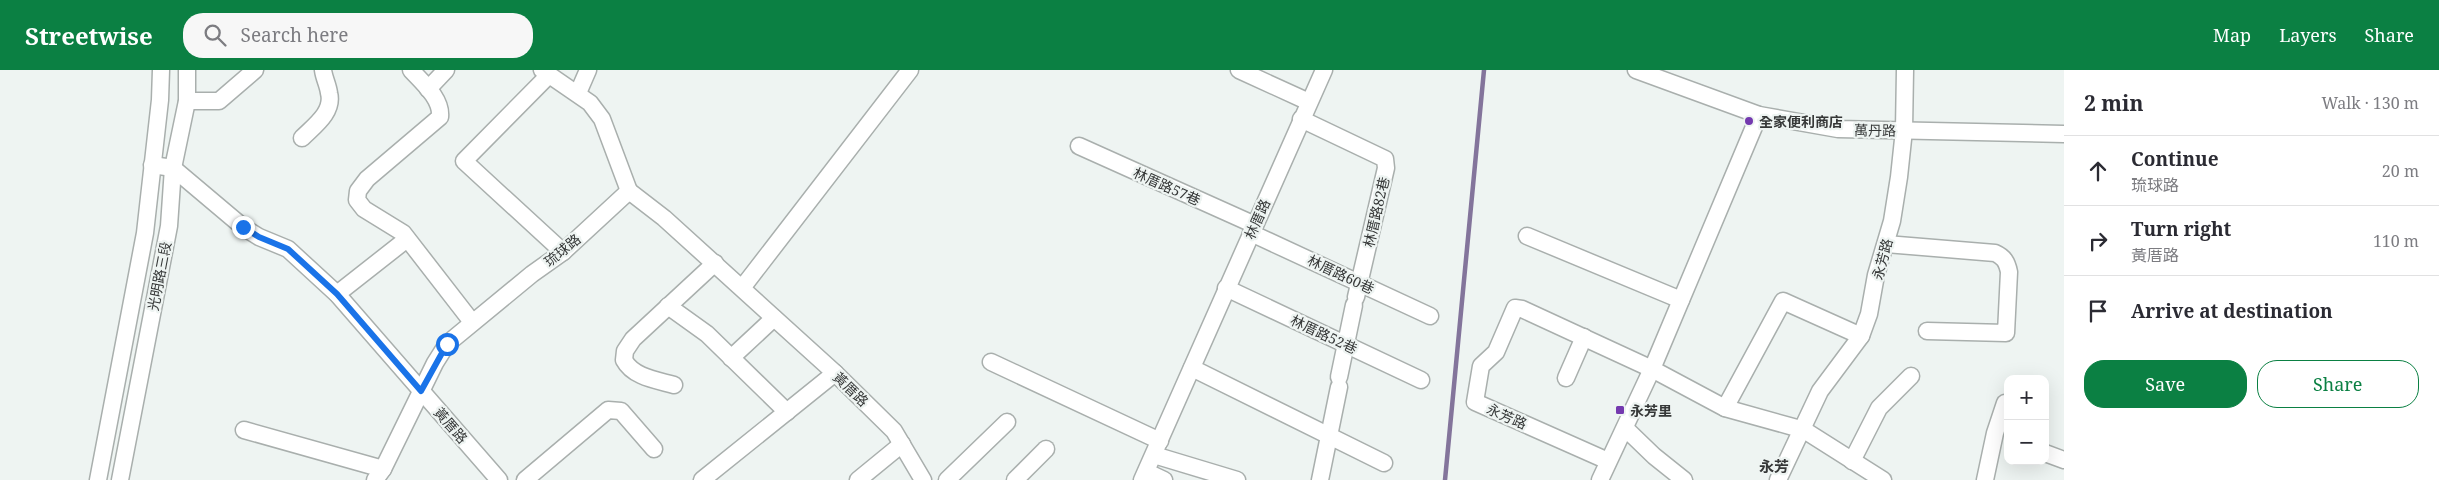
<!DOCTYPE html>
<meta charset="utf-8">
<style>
:root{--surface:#fff;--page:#f7f7f7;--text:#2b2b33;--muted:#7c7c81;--line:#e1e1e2;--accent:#0b8043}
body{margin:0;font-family:"Noto Serif","Noto Sans TC",serif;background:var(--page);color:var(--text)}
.controls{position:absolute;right:15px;bottom:15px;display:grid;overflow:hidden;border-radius:10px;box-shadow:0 5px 20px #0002}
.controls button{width:45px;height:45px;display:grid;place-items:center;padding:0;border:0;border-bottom:1px solid var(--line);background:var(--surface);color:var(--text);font:25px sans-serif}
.stop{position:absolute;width:15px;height:15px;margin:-11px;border:4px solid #1a73e8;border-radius:50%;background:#fff}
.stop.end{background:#1a73e8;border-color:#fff;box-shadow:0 1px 5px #0008}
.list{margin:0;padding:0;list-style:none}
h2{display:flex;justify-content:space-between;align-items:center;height:65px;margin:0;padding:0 20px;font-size:21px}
h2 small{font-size:16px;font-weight:400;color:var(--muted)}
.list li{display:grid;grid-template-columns:32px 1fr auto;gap:15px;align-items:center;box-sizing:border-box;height:70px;padding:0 20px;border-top:1px solid var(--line)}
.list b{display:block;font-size:19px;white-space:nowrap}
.list p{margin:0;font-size:16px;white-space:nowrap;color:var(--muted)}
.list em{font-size:16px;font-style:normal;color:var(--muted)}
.actions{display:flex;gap:10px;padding:15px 20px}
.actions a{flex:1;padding:11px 0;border:1px solid var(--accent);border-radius:20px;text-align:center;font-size:18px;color:var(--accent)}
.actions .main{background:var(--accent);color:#fff}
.icon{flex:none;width:28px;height:28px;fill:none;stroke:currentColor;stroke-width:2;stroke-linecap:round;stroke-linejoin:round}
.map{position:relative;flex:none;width:2064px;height:410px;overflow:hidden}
header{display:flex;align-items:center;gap:30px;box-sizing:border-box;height:70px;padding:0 25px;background:var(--accent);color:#fff}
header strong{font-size:24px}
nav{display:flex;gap:28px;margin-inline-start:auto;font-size:18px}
.search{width:350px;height:45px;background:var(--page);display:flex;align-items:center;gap:12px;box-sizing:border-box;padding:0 18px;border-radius:20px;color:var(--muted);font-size:19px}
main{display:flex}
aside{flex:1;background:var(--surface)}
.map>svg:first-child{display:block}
</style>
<header>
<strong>Streetwise</strong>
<div class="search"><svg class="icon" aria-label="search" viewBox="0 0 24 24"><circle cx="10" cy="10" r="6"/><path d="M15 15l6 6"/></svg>Search here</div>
<nav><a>Map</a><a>Layers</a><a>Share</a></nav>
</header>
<main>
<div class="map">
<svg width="2064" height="410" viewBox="0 0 2064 410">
<rect width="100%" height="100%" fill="#eef4f2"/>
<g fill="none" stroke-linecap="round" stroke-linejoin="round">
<path stroke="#83749b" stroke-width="4.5" d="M1445,410l39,-410"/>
<g stroke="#a9afad" stroke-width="19">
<g id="minor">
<path d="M411,0c12,13 31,29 29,47l-73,62 -9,12 -1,9 7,9 39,24 69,89"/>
<path d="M542,0l48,33 12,16 27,72"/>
<path d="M1239,0l70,32"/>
<path d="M1636,0l123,45 79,14 226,5"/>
<path d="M549,5l-85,86 99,91"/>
<path d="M428,19l18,-19"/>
<path d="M578,23l10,-23"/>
<path d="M187,31h32l36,-31"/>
<path d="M1301,49l84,40 1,9 -30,129"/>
<path d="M302,68c12,-12 32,-26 27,-45 -1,-8 -5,-15 -6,-23"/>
<path d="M1079,76l176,79"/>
<path d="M152,95l21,3 70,59 16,10 29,12 49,45 162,186"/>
<path d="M629,121l35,27 171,155 59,58 29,49"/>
<path d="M1251,163l179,83"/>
<path d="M1527,166l154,64"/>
<path d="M1886,174l109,9c9,4 12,9 14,19l-3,61 -79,-2"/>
<path d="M742,218l168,-218"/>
<path d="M1226,218l195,92"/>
<path d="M337,224l70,-55"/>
<path d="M668,236l39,28 80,78"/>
<path d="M731,288l43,-40"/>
<path d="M991,292l169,79"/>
<path d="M1192,298l192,95"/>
<path d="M1339,307l15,-72"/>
<path d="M1566,308l18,-41"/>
<path d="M674,315c-18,-5 -41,-8 -50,-25l1,-9 8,-12 82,-76"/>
<path d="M1725,338l58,-107 78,35"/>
<path d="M1625,358l29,28 30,24"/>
<path d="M244,360l139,39"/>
<path d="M2045,383l19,7"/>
<path d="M1154,385l83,25"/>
<path d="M1608,391l-133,-59 6,-36 15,-14 19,-44 7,1 130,60 73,39 79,22 79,50"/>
<path d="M1852,391l27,-53 32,-32"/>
<path d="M1147,402l17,8"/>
<path d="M98,410l47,-247 15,-133 1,-30"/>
<path d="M120,410l49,-254 4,-58 14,-67v-31"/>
<path d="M375,410l8,-11 52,-106 12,-19 85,-70 31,-22 66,-61"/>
<path d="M525,410l83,-70 13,1 33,38"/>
<path d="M702,410l133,-107"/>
<path d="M858,410l44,-36"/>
<path d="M947,410l60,-58"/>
<path d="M1015,410l31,-31"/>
<path d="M1142,410l182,-410"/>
<path d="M1320,410l19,-93"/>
<path d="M1600,410l52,-111 107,-254"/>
<path d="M1778,410l42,-89 41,-55 8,-22 7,-39 16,-54 7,-44 5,-47 1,-60"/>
<path d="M1985,410l10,-47 10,-30"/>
</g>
</g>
<use href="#minor" stroke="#fff" stroke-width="16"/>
</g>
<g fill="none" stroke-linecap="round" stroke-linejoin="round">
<path stroke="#1a73e8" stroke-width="6" d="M243,157l16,10 29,12 49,45 84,97 26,-47"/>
</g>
<g fill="#7439af" stroke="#eef4f2" stroke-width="2">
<circle cx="1749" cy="51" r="5"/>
<rect x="1615" y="335" width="10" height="10" rx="2.5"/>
</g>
<g text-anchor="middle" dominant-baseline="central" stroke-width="4.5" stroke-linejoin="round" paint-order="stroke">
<g font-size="14" font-weight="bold" fill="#353737" stroke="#eef4f2" text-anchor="start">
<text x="1759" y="51">全家便利商店</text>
<text x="1630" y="340">永芳里</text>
</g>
<g font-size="14" fill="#353737" stroke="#eef4f2">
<text transform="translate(1875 60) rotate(1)">萬丹路</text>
<text transform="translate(1167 116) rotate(24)">林厝路57巷</text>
<text transform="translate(1376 142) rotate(-77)">林厝路82巷</text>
<text transform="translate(1257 149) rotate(-66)">林厝路</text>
<text transform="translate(562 180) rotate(-39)">琉球路</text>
<text transform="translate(1882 189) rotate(-75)">永芳路</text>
<text transform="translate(1341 204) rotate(25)">林厝路60巷</text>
<text transform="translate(159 206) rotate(-79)">光明路三段</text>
<text transform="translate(1324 264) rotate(25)">林厝路52巷</text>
<text transform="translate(851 319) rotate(44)">黃厝路</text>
<text transform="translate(1507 346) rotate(24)">永芳路</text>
<text transform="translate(451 355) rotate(49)">黃厝路</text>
</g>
<g font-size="15" font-weight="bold" fill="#353737" stroke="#eef4f2">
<text x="1774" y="396">永芳</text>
</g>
</g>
</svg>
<div class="controls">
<button>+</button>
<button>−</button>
</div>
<div class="stop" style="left:447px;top:274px"></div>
<div class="stop end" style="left:243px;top:157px"></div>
</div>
<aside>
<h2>2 min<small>Walk · 130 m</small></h2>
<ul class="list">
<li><svg class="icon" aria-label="ahead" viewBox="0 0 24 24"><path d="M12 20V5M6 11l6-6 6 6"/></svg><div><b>Continue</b><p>琉球路</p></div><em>20 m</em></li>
<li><svg class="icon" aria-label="right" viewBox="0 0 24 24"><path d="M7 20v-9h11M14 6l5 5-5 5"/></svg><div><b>Turn right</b><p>黃厝路</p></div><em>110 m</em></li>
<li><svg class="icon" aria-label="arrive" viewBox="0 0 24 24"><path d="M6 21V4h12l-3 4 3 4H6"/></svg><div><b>Arrive at destination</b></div></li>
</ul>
<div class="actions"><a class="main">Save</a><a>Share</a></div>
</aside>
</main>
